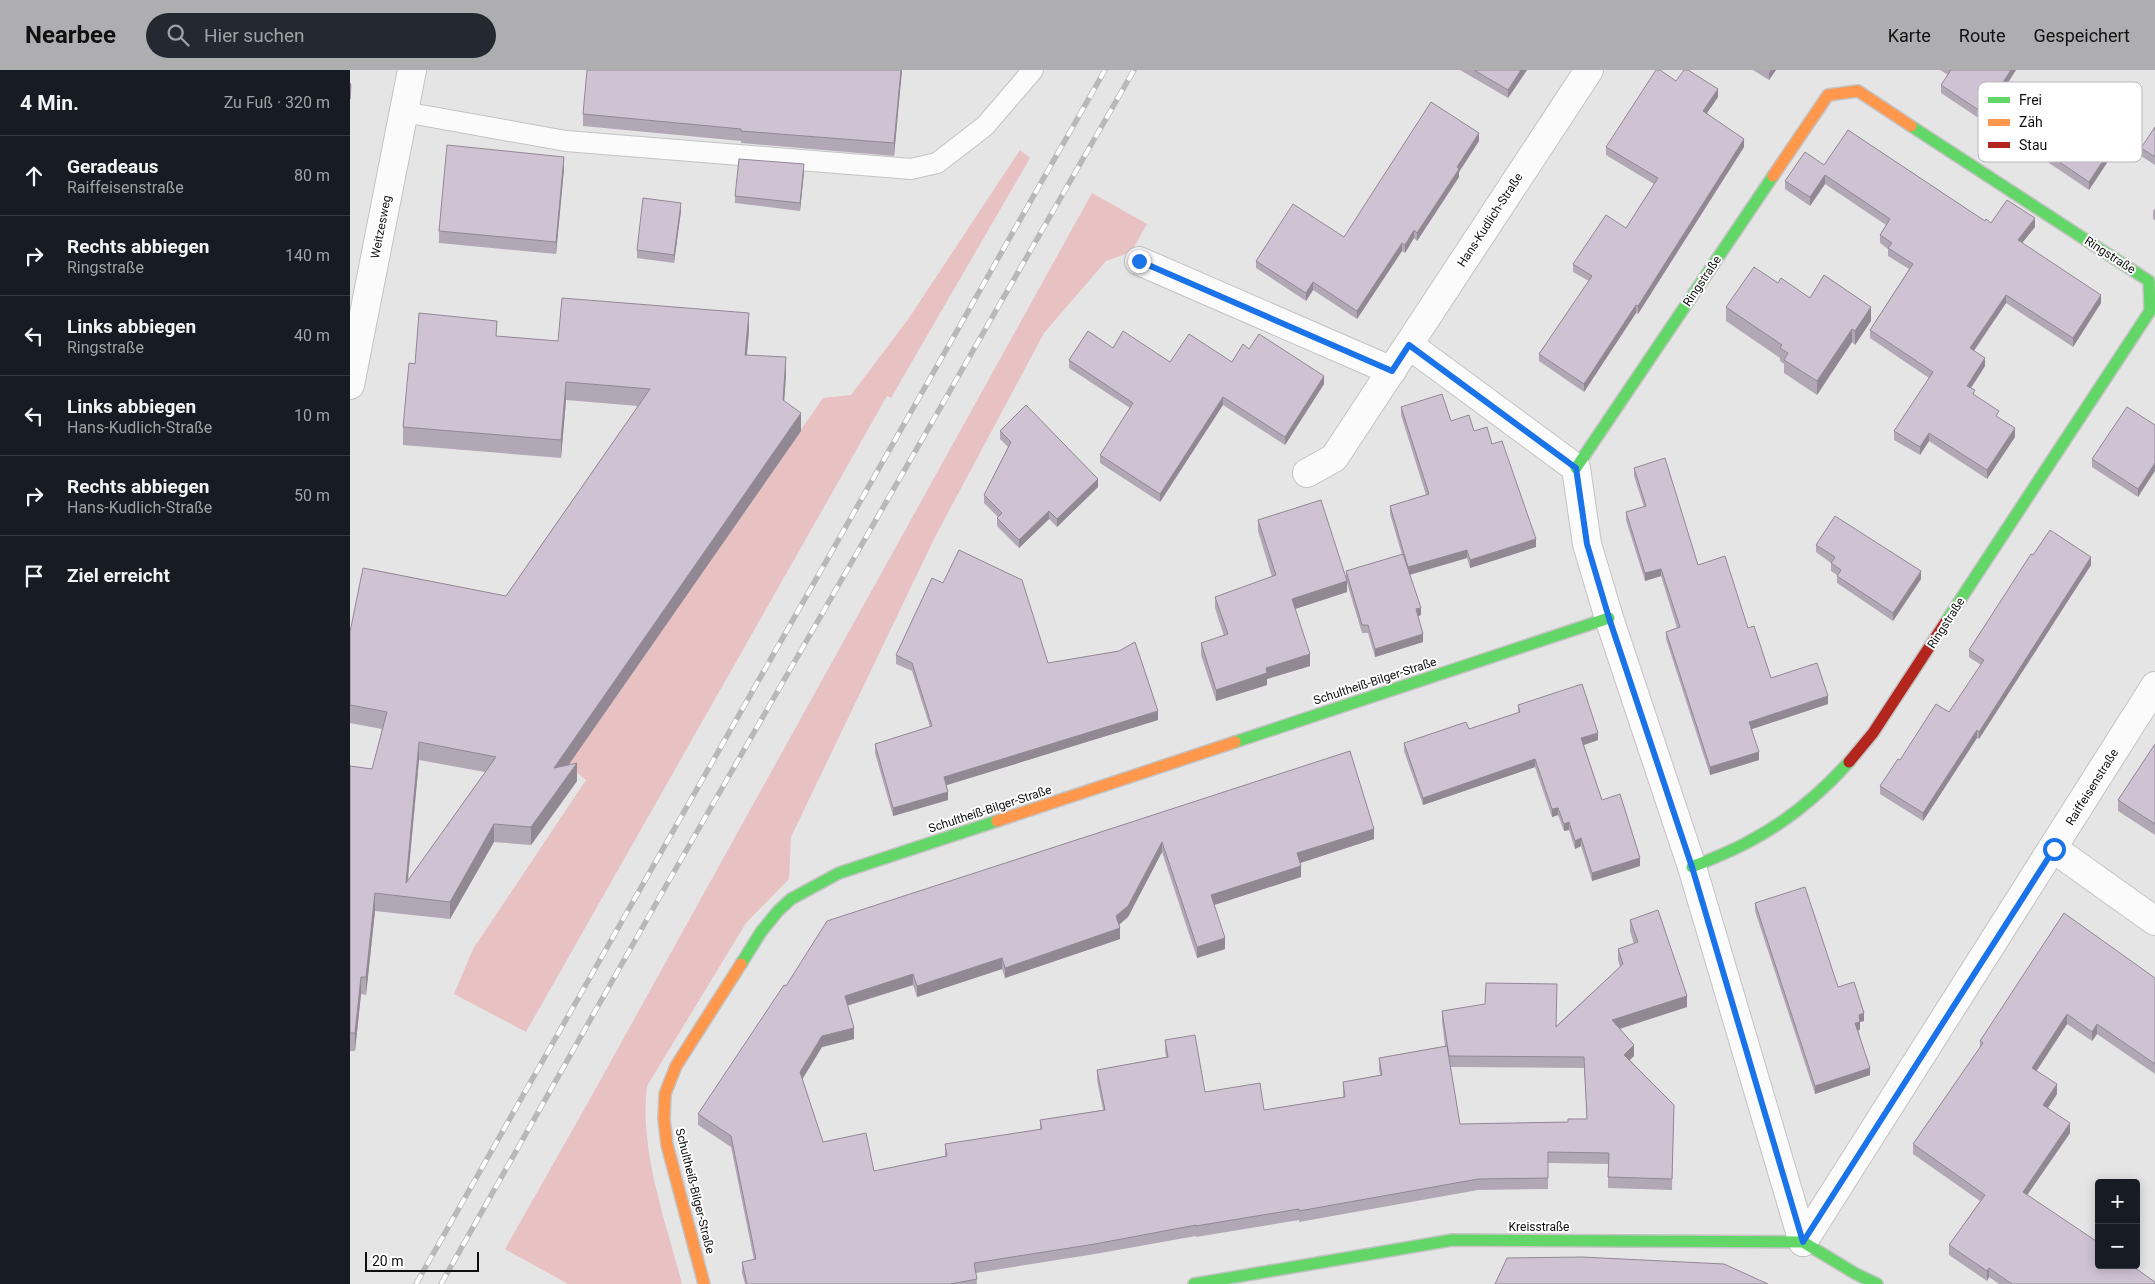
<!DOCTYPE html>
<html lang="de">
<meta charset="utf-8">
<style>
:root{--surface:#171b24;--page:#242831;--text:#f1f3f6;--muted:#9ea1a6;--line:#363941;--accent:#aeaeb0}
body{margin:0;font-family:Roboto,sans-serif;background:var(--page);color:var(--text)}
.controls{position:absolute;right:15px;bottom:15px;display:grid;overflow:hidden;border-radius:5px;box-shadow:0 2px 12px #0003}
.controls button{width:45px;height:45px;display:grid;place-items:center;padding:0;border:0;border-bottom:1px solid var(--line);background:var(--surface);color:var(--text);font:25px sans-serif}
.scale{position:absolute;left:15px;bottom:12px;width:114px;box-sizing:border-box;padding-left:5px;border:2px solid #100f10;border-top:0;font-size:14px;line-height:18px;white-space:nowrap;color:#100f10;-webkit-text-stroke:4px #fff;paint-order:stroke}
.stop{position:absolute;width:15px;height:15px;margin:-11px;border:4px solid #1a73e8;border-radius:50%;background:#fff}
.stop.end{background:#1a73e8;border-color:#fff;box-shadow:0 1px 5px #0008}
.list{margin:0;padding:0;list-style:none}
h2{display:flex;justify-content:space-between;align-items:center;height:65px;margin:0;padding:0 20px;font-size:21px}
h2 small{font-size:16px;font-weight:400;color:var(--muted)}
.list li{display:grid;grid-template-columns:32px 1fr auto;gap:15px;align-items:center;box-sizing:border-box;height:80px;padding:0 20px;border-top:1px solid var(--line)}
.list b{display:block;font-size:19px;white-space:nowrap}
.list p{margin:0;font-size:16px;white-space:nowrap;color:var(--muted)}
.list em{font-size:16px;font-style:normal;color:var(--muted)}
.icon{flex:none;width:28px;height:28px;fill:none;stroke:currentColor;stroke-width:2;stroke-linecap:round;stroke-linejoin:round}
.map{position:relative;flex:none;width:1805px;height:1214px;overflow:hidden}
header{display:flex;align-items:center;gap:30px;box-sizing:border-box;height:70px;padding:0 25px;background:var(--accent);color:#111}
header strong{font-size:24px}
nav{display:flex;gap:28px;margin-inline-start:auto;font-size:18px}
.search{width:350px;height:45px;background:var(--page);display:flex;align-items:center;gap:12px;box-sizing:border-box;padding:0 18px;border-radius:28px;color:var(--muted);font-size:19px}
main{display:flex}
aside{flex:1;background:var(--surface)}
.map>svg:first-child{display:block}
</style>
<header>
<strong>Nearbee</strong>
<div class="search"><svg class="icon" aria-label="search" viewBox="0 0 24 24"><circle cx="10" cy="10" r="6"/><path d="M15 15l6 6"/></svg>Hier suchen</div>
<nav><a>Karte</a><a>Route</a><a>Gespeichert</a></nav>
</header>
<main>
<aside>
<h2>4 Min.<small>Zu Fuß · 320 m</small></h2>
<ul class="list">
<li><svg class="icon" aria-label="ahead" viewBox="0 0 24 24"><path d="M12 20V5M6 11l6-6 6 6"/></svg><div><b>Geradeaus</b><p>Raiffeisenstraße</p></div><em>80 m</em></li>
<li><svg class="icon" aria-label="right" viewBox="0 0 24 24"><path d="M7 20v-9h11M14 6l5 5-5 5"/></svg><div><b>Rechts abbiegen</b><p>Ringstraße</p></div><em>140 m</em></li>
<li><svg class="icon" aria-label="left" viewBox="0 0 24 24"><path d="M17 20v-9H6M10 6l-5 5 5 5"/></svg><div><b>Links abbiegen</b><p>Ringstraße</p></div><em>40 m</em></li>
<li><svg class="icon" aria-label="left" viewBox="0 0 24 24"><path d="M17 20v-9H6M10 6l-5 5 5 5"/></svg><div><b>Links abbiegen</b><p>Hans-Kudlich-Straße</p></div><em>10 m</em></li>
<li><svg class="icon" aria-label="right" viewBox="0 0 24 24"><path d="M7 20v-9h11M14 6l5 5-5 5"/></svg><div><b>Rechts abbiegen</b><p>Hans-Kudlich-Straße</p></div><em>50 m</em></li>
<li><svg class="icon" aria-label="arrive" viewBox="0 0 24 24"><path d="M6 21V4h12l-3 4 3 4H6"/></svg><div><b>Ziel erreicht</b></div></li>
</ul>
</aside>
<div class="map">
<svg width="1805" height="1214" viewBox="0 0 1805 1214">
<rect width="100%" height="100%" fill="#e6e5e6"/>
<g fill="#e8c1c2">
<path d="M670,80l10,8 -139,240 -4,-2 -361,636 -72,-38 19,-45 113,-169 -18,-15 255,-367 28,-3 58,-77z"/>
<path d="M742,123l55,31 -16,28 -25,9 -62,72 -109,204 -144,300 -2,42 -43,44 -99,163c-8,65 19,135 35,198h-114l-63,-35 86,-152z"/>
</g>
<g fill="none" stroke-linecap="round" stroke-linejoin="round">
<g stroke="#c4c3c4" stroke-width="22">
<path id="lane" d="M54,42l162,29 345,28 26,-6 48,-37 48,-56"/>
</g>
<g stroke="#c4c3c4" stroke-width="30">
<g id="street">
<path d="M789,191l253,110"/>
<path d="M1059,275l167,123 11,76 22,74 83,249 111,375"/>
<path d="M0,315l62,-315"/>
<path d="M957,403l27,-15 255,-388"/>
<path d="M1704,779l101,72"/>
<path d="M1453,1172l352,-556"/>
</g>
</g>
<g stroke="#c4c3c4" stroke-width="14">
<g id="fast">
<path d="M1561,56l238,155 1,30 -205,312"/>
<path d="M1226,398l197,-292"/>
<path d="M885,672l374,-124"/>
<path d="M1342,797c19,-8 38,-15 56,-25 39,-20 72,-48 101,-80"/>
<path d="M391,894l20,-32 17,-21 13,-12 48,-26 158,-52"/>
<path d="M844,1214l258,-44 351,2 53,32 21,10"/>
</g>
</g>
<g stroke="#c4c3c4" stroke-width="14">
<g id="slow">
<path d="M1423,106l55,-81 30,-4 53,35"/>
<path d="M647,751l238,-79"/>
<path d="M354,1214l-37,-139 -3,-26 1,-25 11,-28 65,-102"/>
</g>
</g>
<g stroke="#c4c3c4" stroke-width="14">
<path id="jam" d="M1499,692l24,-29 72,-110"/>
</g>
<use href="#lane" stroke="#fbfbfb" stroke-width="20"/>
<use href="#street" stroke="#fbfbfb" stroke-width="28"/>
<use href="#fast" stroke="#63d668" stroke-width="11"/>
<use href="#slow" stroke="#ff974d" stroke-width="11"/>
<use href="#jam" stroke="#b3261e" stroke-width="11"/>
<g stroke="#b9b8b9" stroke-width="5.5">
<g id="rail">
<path d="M66,1214l689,-1214"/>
<path d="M91,1214l226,-400 467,-814"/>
</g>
</g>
<use href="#rail" stroke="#fff" stroke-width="4" stroke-dasharray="11" stroke-linecap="butt"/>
</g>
<g fill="#b2a8b5" fill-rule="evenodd">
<path d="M552,0l-8,86 -153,-13v-2l-158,-15v-12z"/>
<path d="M1110,0h67l-19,28z"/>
<path d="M1403,0h23l-7,10z"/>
<path d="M1590,0h76l-33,51 -42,-28v-8l7,-10z"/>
<path d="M1326,11l42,16 -11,16 37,34 -106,167 -2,-1 -52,79 -45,-31v-7l50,-73 -16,-9v-8l53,-36 28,-44 -48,-29v-8z"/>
<path d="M1805,57v38l-14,-9v-8z"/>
<path d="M1776,64l-37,56 -40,-27v-8z"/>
<path d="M1129,71l-20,31v5l-42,64 -3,-3 -9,15 -3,-2 -45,68 -44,-29 -7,11 -50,-33v-7l88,-24z"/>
<path d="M1474,95l167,58 44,4 -13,16 79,60 -28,44 -67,-44 -32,48 11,15 -14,22 4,7 24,23 16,19 -28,42 -58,-38 -9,14 -26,-15v-9l35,-53 -59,-40v-8l39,-61 -21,-13v-7l-8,-6v-8l6,-10 -61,-41 -15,22 -25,-17v-8z"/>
<path d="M214,99l-8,85 -117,-11v-12z"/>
<path d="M454,102l-4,39 -65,-8v-7z"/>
<path d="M1805,138v12l-2,-1v-8z"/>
<path d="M331,141l-7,52 -37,-5v-8z"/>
<path d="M1460,228l61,23 -16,24 -3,-3 -35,53 -33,-22v-9l-4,-3v-3l-54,-37v-14z"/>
<path d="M399,261l-2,24 39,20 -2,26 17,30 -233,334 9,16 -46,64 -37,-3 -44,77 -75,-8 -9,84 -5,-1 -6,57h-5v-285l22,3 10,-40 -32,-6v-91l156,-36 132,-190 -72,-6 -5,58 -158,-13v-18l12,-63 82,-28 61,5zM69,690l66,12 -77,109z"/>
<path d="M763,278l57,14h62l17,-13 75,35 -39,61 -62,-40 -63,97 -60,-39v-8l30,-47 -61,-40v-8z"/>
<path d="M1051,337l50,14 23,10 18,13 44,103 -66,21 -3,-10 -57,17 11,40 -3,1 5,26 -48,15 -7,-24h-6l-15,-50v9l-52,17 15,57 -43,13v6l-51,16 -15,-46v-12l23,-7 -9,-28v-11l57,-20 -14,-46v-11l88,57v-6l56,-16 -12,-41v-8l36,-11 -25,-80z"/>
<path d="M1805,355l-17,72 -46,-30v-8z"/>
<path d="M650,361l98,56 -41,40 -8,-8 -30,29 -22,-22v-8l1,-1 -14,-14v-8l24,-48 -8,-8z"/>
<path d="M1284,398l64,97 50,63 23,50 57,26 -76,25 7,31 -49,15 -44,-136v-7l11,-4 -16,-52 -16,5 -19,-61v-8l18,-5 -10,-31z"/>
<path d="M1466,475l105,34 -28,42 -56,-38v-8l-6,-4v-8l-15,-11z"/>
<path d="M1683,485l58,10 -112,174 -2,-1 -54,83 -43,-27v-8l20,-26 49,-48 32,-47 -12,-8v-7z"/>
<path d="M546,585l152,8 110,57 -212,65 2,15 -55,16 -18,-63v-9l55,-17 -18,-56 -16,-7z"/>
<path d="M1168,635l80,35 -14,5 18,55 38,66 -48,15 -11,-35 -6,3 -6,-19 -5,1 -6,-16 -6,2 -17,-50 -112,38 -19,-54v-8l65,-14 49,-16z"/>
<path d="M1805,674v91l-37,-24v-11z"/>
<path d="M1000,681l24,88 -74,24 1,14 -87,28 11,44 -28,9 -35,-106 -34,65 -9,8 1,14 -115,39 -3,-9 -85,28 -4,-12 -66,21 7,33 -32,8 -20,32 21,63 51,29 71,-15v-12l95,-14v-10l63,-10 -6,-30v-10l69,-13 -1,-6v-11l40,52 59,18 79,-13v-15l37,-7 -1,-6v-11l66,-12 -3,-24v-11l114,15 64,-59 -2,-7v-11l16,-5 -4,-13v-11l57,87 -67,22 14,27 -4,4 44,45 -2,85 -64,-2v-24l-60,-1v26l-70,1 -179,32v-2l-103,17v-1l-101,18 -119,19 1,11h-232l-3,-11v-11l12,-2 -23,-113 -33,-22v-11l88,-128zM1100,997l134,1 3,51 -19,3 -108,2z"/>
<path d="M1405,833l83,84 26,34 -4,1v8h-2l12,45 -55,19 -60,-183z"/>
<path d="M1805,908v96l-58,-40 -5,7 -25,-17 -31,47 21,23 -9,14 22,25 -43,62 128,89h-156l-10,-7 -2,4 -38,-26v-10l31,-44 -67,-47v-10l67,-95v-8z"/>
</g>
<g fill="#918894">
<path d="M551,0h1l-8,86v-13z"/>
<path d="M1171,0h6l-19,28v-8z"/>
<path d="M1421,0h5l-7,10v-7z"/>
<path d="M1661,0h5l-33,51v-8z"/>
<path d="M1368,19v8l-15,22v-8z"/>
<path d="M1776,56v8l-37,56v-8z"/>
<path d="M1129,63v8l-20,31v5l-42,64v-8l40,-66z"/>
<path d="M1394,69v8l-106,167v-8z"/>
<path d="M214,87v12l-8,85v-12z"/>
<path d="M454,94v8l-4,39v-8z"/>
<path d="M1475,105v9l-15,22v-9z"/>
<path d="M331,133v8l-7,52v-8z"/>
<path d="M1685,148v9l-17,21v-8z"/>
<path d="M1064,160v8l-9,15v-8z"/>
<path d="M1052,173v8l-45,68v-8z"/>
<path d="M963,212v8l-7,11v-8z"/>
<path d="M1656,225v8l-36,53v-8z"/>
<path d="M1751,225v8l-28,44v-9z"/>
<path d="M1286,235v8l-52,79v-8z"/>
<path d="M1521,237v14l-16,24v-14z"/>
<path d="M399,243v18l-4,42v-18z"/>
<path d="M1502,259v13l-35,53v-14z"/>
<path d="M436,287v18l-3,43v-18z"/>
<path d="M1635,288v8l-18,28v-8z"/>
<path d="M974,306v8l-39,61v-8z"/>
<path d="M216,312v18l-5,58v-18z"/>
<path d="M873,327v8l-63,97v-8z"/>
<path d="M451,343v18l-247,355v-18z"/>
<path d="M1665,358v9l-28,42v-9z"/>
<path d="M1579,363v8l-9,14v-8z"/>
<path d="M1805,393v8l-17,26v-8z"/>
<path d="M748,409v8l-41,40v-8z"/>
<path d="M699,441v8l-30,29v-8z"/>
<path d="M1186,469v8l-66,21v-8z"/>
<path d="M1117,480v8l-59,17v-8z"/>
<path d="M1741,487v8l-112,174v-7z"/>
<path d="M1311,499v7l-16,5v-8z"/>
<path d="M1571,501v8l-28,42v-8z"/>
<path d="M997,511v11l-55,18v-11z"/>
<path d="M1071,538v7l-5,2v-8z"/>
<path d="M1073,564v8l-48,15v-8z"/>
<path d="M960,584v12l-43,13v6l-51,16v-11l50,-22z"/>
<path d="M1478,626v8l-79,26v-8z"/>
<path d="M808,641v9l-214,66v-9z"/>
<path d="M1627,660v8l-54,83v-8z"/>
<path d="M1248,663v7l-17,6v-8z"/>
<path d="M69,672v18l-13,137v-14z"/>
<path d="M1409,682v8l-49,15v-8z"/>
<path d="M1185,689v8l-112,38v-7z"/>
<path d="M227,693v18l-46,64v-18z"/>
<path d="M598,722v8l-55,16v-8z"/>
<path d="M1208,738v7l-6,2v-8z"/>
<path d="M1219,752v8l-5,1v-7z"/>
<path d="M144,754v18l-44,77v-17z"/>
<path d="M1024,759v10l-77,25v-11z"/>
<path d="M1231,768v8l-6,3v-8z"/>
<path d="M812,772v10l-34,65 -12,10v-11z"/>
<path d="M1290,788v8l-48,15v-8z"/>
<path d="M951,796v11l-90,29v-11z"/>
<path d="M25,823v18l-9,84v-18z"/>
<path d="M770,858v11l-115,39v-10z"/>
<path d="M875,868v11l-28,9v-11z"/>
<path d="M652,888v11l-85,28v-11z"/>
<path d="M563,904v11l-68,21v-10z"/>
<path d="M11,907v17l-6,57v-18z"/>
<path d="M1337,926v11l-75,24v-11z"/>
<path d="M1514,943v8l-4,1v8l-5,1v-8l4,-8z"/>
<path d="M1717,944v10l-35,54v-10z"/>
<path d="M1747,954v10l-5,7v-9z"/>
<path d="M504,958v11l-32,8 -22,36v-11l22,-36z"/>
<path d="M1284,975v11l-10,9v-10z"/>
<path d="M1520,998v7l-55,19v-8z"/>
<path d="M1707,1014v10l-14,21v-10z"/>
<path d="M1720,1053v10l-47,68v-9z"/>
<path d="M1639,1198v9l-2,4v-10z"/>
</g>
<g fill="#cfc3d3" stroke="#918894" fill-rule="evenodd">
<path d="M237,0h314l-7,73 -153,-12v-2l-158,-15z"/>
<path d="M1124,0h47l-13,20z"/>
<path d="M1306,0h4l16,11 8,-11h4l30,19 -15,22 41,28 -106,167 -2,-1 -52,79 -45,-30 53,-78 -19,-12 33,-49 20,13 32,-50 -52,-31z"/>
<path d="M1601,0h60l-28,43 -42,-28z"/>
<path d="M0,13l1,2 -1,14z"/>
<path d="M1735,30l41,26 -37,56 -40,-27z"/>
<path d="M1081,32l48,31 -22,34 2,2 -42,64 -3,-3 -9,15 -3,-2 -45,68 -44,-29 -7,11 -50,-32 37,-57 51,33z"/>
<path d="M1805,57v30l-14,-9z"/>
<path d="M1498,60l137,91 1,-2 5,4 16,-23 28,18 -17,22 83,55 -28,43 -67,-43 -36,53 15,10 -18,28 8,4 -2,4 26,17 -3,5 19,12 -28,42 -58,-37 -9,14 -26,-16 39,-59 -63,-42 43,-66 -25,-16 4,-5 -12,-8 10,-16 -65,-44 -15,22 -25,-16 20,-29 19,13z"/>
<path d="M97,75l117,12 -8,85 -117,-11z"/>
<path d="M389,89l65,5 -4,39 -65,-7z"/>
<path d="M293,128l38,5 -7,52 -37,-5z"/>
<path d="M1404,197l24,16 3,-5 29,20 14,-23 47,32 -16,24 -3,-2 -35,52 -33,-21 4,-7 -8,-5 2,-3 -56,-38z"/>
<path d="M212,228l187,15 -4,42 41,2 -3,43 18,13 -247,355 23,-5 -46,64 -37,-3 -44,78 -75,-9 -9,84h-5l-6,56h-5v-267l22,3 15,-57 -37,-7v-73l13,-64 143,28 144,-207 -84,-7 -5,58 -158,-13 6,-64 6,1 4,-51 78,8 -1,15 62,5zM69,672l77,15 -90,126z"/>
<path d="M738,261l25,17 10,-17 47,31 19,-28 43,28 11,-18 6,5 10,-15 65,42 -39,61 -62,-40 -63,97 -60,-39 33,-52 -64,-43z"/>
<path d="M1092,324l9,27 18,-6 5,16 13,-4 5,17 10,-3 34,98 -66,21 -3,-10 -59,17 -18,-61 39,-12 -28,-87z"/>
<path d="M676,335l72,74 -41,40 -8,-8 -30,29 -22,-22 5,-5 -18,-18 27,-53 -11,-11z"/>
<path d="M1777,337l28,18v38l-17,26 -46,-30z"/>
<path d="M1315,388l33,107 27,-9 23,72 6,-2 17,52 46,-15 11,33 -79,26 10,30 -49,15 -44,-135 14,-5 -19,-58 -16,4 -19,-61 20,-6 -12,-38z"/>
<path d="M971,430l26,81 -55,18 18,55 -44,14 1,5 -51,17 -15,-47 27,-9 -13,-37 61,-22 -18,-55z"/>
<path d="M1485,446l86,55 -28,42 -56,-37 4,-6 -10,-7 4,-6 -19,-12z"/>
<path d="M1700,460l41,27 -112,175 -2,-2 -54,83 -43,-27 18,-27 2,1 36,-56 13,8 35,-52 -15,-10 62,-96 2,1z"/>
<path d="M609,480l63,30 26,83 71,-12 16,-9 23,69 -214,66 4,15 -55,16 -18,-64 57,-18 -20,-63 -16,-8 36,-77 11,5z"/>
<path d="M1053,484l18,54 -5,1 7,25 -48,15 -7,-24h-6l-16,-54z"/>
<path d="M1232,614l16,49 -17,5 21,62 18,-6 20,64 -48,15 -11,-35 -6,3 -6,-19 -5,2 -6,-16 -6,1 -17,-50 -112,39 -19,-55 62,-21 3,7 51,-17 -2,-7z"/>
<path d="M1805,674v80l-37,-24z"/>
<path d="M1000,681l24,78 -77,24 4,13 -90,29 14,43 -28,9 -35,-105 -34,64 -12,10 4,12 -115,40 -3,-10 -85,28 -4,-12 -68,22 9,32 -32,8 -22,36 23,70 43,-9 8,38 73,-15 -2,-12 97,-15 -2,-9 65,-10 -8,-40 71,-13 -3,-17 30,-5 10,57 55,-9 4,27 81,-13 -2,-15 39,-7 -3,-17 68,-12 13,78 108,-2v-3h19l-3,-62 -135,-1 -7,-45 43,-7 1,-21 71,1 -1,43 67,-63 -5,-15 20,-7 -8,-22 28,-10 29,86 -75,24 22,25 -10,10 50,50 -2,74 -64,-2 1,-24 -61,-1v26l-70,1 -179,32v-2l-103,17v-1l-101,19 -121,19 3,16 -27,5h-203l-5,-22 14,-3 -25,-123 -33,-22 86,-129 2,1 41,-65z"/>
<path d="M1455,817l33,100 16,-5 10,31 -5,2 1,7 -5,1 15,45 -55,18 -60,-183z"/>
<path d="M1714,843l91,65v86l-58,-40 -5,8 -25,-18 -35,54 25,16 -14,21 27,18 -47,69 76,51v22h32l24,17v2h-143l-23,-16 -2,3 -38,-26 36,-50 -72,-51 70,-101 -3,-2z"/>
<path d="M1232,1187l142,7 44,20h-273l12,-26z"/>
</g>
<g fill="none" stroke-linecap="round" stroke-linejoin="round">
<path stroke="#1a73e8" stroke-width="6" d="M789,191l253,110 17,-26 167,123 11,76 22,74 83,249 111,375 251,-393"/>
</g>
<g text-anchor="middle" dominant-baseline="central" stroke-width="4" stroke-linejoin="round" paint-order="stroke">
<g font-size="12" fill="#100f10" stroke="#fff">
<text transform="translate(1140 150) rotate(-57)">Hans-Kudlich-Straße</text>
<text transform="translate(31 157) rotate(-79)">Weitzesweg</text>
<text transform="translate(1760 185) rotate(33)">Ringstraße</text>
<text transform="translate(1352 211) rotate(-56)">Ringstraße</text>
<text transform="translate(1596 553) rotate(-57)">Ringstraße</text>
<text transform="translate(1025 611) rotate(-18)">Schultheiß-Bilger-Straße</text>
<text transform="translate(1742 717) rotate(-58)">Raiffeisenstraße</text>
<text transform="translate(640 739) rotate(-18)">Schultheiß-Bilger-Straße</text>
<text transform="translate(345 1121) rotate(76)">Schultheiß-Bilger-Straße</text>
<text x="1189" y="1157">Kreisstraße</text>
</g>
</g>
<rect x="1628" y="12" width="164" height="80" rx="8" fill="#fff" stroke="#b7b7b7" stroke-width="1"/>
<rect x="1638" y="27" width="22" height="6" fill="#63d668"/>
<rect x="1638" y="49" width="22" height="7" fill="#ff974d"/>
<rect x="1638" y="72" width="22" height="6" fill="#b3261e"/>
<g font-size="14" fill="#100f10">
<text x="1669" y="35">Frei</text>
<text x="1669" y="57">Zäh</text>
<text x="1669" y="80">Stau</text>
</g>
</svg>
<div class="controls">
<button>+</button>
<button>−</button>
</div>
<div class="scale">20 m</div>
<div class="stop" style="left:1704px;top:779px"></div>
<div class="stop end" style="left:789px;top:191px"></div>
</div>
</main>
